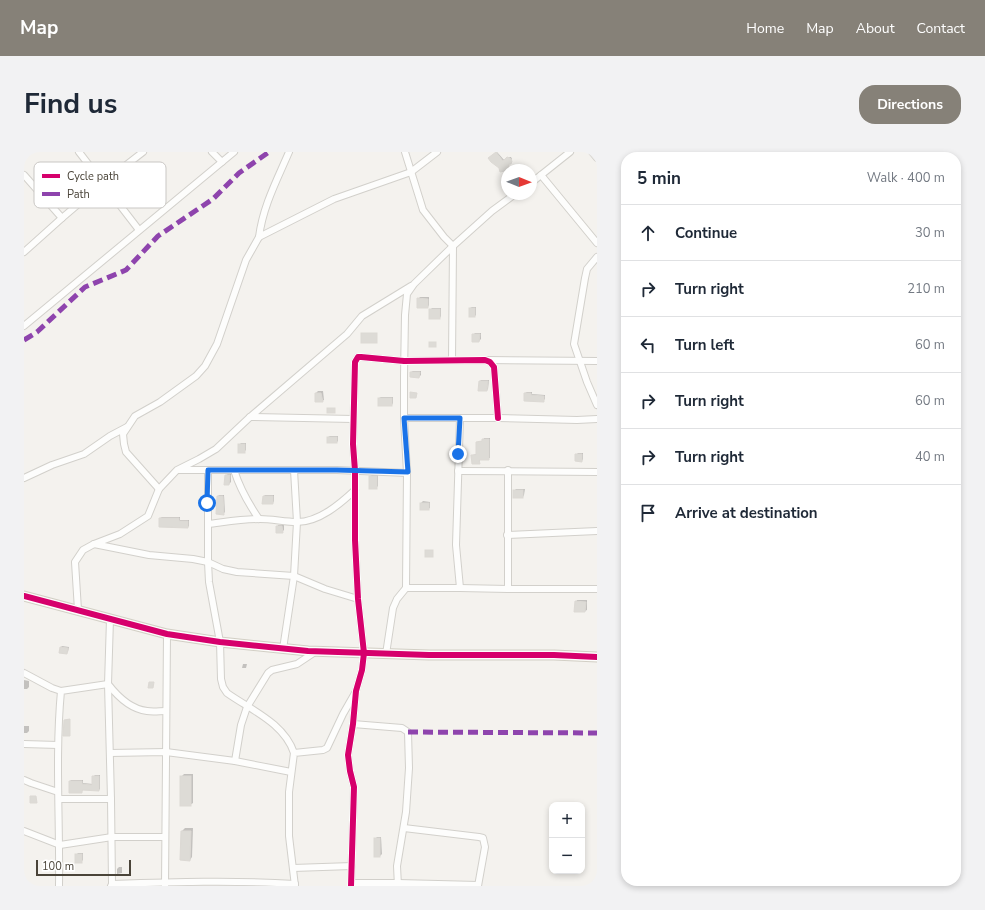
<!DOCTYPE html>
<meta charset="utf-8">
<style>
:root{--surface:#fff;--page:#f2f2f3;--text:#1f2937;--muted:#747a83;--line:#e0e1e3;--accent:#868178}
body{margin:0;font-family:"Nunito Sans",sans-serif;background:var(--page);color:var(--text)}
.controls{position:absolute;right:12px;bottom:12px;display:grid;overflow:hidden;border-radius:8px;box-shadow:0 2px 6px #0003}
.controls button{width:36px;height:36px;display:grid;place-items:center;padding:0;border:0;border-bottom:1px solid var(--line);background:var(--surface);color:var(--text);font:20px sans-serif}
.compass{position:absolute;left:477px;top:12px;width:36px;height:36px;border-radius:50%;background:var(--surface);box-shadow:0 2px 6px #0003;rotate:91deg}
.scale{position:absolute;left:12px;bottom:10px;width:95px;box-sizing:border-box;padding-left:4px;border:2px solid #4a4439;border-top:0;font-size:11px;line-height:14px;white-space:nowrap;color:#4a4439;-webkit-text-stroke:3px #fff;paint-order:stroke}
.stop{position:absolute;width:12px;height:12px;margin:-9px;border:3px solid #1a73e8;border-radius:50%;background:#fff}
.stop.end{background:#1a73e8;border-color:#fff;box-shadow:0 1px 4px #0008}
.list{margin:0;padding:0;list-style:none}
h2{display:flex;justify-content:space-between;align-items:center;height:52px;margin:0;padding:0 16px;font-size:17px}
h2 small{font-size:13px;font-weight:400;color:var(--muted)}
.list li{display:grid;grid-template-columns:26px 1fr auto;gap:12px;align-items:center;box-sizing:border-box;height:56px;padding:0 16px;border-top:1px solid var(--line)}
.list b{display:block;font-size:15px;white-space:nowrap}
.list em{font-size:13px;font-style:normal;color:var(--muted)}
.icon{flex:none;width:22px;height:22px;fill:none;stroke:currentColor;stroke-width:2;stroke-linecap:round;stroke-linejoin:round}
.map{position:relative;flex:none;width:573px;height:734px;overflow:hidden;border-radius:16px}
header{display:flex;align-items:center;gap:24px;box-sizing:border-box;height:56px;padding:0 20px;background:var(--accent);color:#fff}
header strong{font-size:19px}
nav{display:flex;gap:22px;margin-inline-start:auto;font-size:14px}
.intro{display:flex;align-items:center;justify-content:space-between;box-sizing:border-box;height:96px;padding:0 24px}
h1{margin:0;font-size:28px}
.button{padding:10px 18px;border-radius:16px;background:var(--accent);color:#fff;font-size:14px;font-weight:700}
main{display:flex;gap:24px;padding:0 24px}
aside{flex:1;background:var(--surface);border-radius:16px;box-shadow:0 2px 6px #0003}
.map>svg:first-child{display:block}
</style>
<header>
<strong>Map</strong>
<nav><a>Home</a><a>Map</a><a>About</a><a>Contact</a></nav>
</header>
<div class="intro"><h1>Find us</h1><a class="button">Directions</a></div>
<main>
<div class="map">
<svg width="573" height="734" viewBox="0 0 573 734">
<rect width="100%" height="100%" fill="#f4f2ee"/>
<g fill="#0003">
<path d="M473,0l8,9 4,-4h2l1,2 -3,4v7l-9,-3 -11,-9z"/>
<path d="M396,145h9v8l-1,2 -10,-8z"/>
<path d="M448,155h4v8l-1,1 -5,-8z"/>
<path d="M408,156h9v8l-1,2 -10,-8z"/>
<path d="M451,181h6v6l-2,2 -6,-6z"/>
<path d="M389,219h8v4l-2,2 -8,-5z"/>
<path d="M457,228h8l-1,9 -1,1 -7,-9z"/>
<path d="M294,239h5l1,9 -2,1 -6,-8z"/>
<path d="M503,240h5v2l13,1v4l-2,2 -18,-8z"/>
<path d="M357,245h12v6l-1,2 -13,-7z"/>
<path d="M306,284h8v5l-1,1 -9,-5z"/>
<path d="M460,286h6v20l-10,1 -1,4 -7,-8 5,-1v-12l6,-1z"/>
<path d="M217,291h5v7l-2,2 -5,-7z"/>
<path d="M554,301h5v6l-1,2 -6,-6z"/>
<path d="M204,322h3v8l-2,2 -3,-9z"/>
<path d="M348,323h6v11l-2,2 -6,-12z"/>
<path d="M492,337h9l-1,6 -1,2 -9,-6z"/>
<path d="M195,343h5l1,17 -2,2 -5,-18z"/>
<path d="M241,343h9v6l-1,2 -9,-7z"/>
<path d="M399,349l7,1v6l-2,1 -7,-6z"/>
<path d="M138,365h18v3h9v6l-1,1 -28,-9z"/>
<path d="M254,373h6v5l-2,2 -5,-5z"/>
<path d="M553,448h10v10l-2,1 -9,-9z"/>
<path d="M38,494l7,1 -1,5 -2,1 -5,-6z"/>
<path d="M219,512h4l-1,4h-4z"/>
<path d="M0,528l5,1v6l-2,2h-3z"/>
<path d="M0,574h5v5l-2,2h-3z"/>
<path d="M160,622h9v29l-3,2 -9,-28z"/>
<path d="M71,623h5v14l-1,1 -16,-1 -1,3 -12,-11 1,-1h12v3l10,1v-7z"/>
<path d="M161,676h8l-1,29 -2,3 -8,-29z"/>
<path d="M353,685h4l1,17 -2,2 -5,-17z"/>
<path d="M54,701h5v7l-2,2 -5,-7z"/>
<path d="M95,715h3v6l-5,1v-5z"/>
</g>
<g fill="#dddbd6" stroke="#dcd9d4">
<path d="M472,0l7,9 4,-4 3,1 2,3 -1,3h-2v6l-9,2 -1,-4 -8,-6 -3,-4z"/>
<path d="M393,146l11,1v9h-11z"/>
<rect x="445" y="156" width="6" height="9"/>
<rect x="405" y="157" width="11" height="10"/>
<rect x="337" y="181" width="16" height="10"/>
<path d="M448,182h8l-1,8h-7z"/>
<rect x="405" y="190" width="7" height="5"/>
<path d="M386,220h10l-1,6 -9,-1z"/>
<path d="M455,229h9l-1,10h-9z"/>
<path d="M386,240l7,1 -1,5h-6z"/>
<path d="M291,241h6l2,9h-8z"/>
<path d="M500,241h7v2l13,1v6l-20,-1z"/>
<rect x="354" y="246" width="14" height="8"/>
<rect x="303" y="256" width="8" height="5"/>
<rect x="303" y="285" width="10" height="6"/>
<path d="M458,287h7v21h-10l1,4h-8l-1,-9h5v-13l6,-1z"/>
<rect x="214" y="292" width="7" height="9"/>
<path d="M551,302h7v8l-7,-1z"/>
<path d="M201,323h5l-1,10h-5z"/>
<rect x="345" y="324" width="8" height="13"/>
<rect x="489" y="338" width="10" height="8"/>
<path d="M193,344h6l1,19 -8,-1z"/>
<path d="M239,344h10v8h-11z"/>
<rect x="396" y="351" width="9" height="7"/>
<path d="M135,366h20v3h9v7l-29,-1z"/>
<path d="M252,374h6l1,7h-7z"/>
<rect x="401" y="398" width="8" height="7"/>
<path d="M551,449l11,1 -1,10h-11z"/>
<path d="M36,495l8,1 -1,6 -8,-1z"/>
<path d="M125,530h5l-1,6h-5z"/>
<path d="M46,567v17h-7l1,-16z"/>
<path d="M68,624h7v15l-17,-1v3h-13v-12h13v3l10,1z"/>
<rect x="156" y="624" width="11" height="30"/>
<path d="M6,644h6l1,7h-7z"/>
<path d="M157,679h10l-1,30 -10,-1z"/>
<rect x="350" y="686" width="6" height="19"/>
<rect x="51" y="702" width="7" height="9"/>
</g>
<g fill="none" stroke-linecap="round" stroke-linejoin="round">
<g stroke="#d2d0cb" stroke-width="8">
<g id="street">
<path d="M55,0l60,78"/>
<path d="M188,0l10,10"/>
<path d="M381,0l18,58 21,27 9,9 -1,114"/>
<path d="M568,0l5,6"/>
<path d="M0,23l38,43"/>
<path d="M517,23l56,68"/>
<path d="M507,31l39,-31"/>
<path d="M235,85c4,-31 18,-57 30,-85"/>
<path d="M0,100l38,-34 41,-35 40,-31"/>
<path d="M573,105l-10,12 -2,9 -11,66 13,38 10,23"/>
<path d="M0,174l210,-174"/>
<path d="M462,208l111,1"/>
<path d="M226,265l103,2"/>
<path d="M380,266h94l79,2 20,-1"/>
<path d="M155,318h158l70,3"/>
<path d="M184,318v92l1,20 11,60 1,37 2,8 4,6c24,17 57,30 67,60"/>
<path d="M210,318c6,19 14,33 25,49"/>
<path d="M484,318v119"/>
<path d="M434,319l139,1"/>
<path d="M0,326l28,-13 32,-11 26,-18 17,-9"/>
<path d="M135,337l-33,-37 -2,-8 -1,-10 12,-18 25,-14 36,-26 9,-10 12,-22 29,-84 13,-23 75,-38 77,-27 26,-20"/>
<path d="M184,372c17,-2 35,-5 52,-5 12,0 25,3 37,3 22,0 43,-18 58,-32"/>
<path d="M483,383l90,-4"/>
<path d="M70,392l55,11 44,4 15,3 15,7 14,3 57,4 31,13 33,10"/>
<path d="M382,436h54l-4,-43 4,-127"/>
<path d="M436,436l48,1h89"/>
<path d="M54,458l-3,-48 8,-12 11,-6 26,-10 28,-18 11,-27 18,-19 22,-11 17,-10 34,-32 97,-83 15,-18 49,-30"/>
<path d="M86,467l-2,65 3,115 1,85"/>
<path d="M259,497l11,-73 3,-54 -3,-52"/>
<path d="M362,502l7,-46 4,-9 9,-11 1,-115 -3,-55v-42l1,-61 2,-21 7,-10 39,-38 39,-35 23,-17"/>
<path d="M0,521l28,15 9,3"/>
<path d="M329,572l49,4 6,4 1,36 -3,44 -9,54 1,20"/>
<path d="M0,592l34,1"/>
<path d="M86,601l56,-1 69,9 56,11"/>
<path d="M211,609l6,-36 6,-18 21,-34 4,-3 25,-6 18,-12"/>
<path d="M0,628l7,3 27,9"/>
<path d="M35,647h52"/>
<path d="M380,676l75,9 4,1 2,9 -7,39"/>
<path d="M0,679l36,14 52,-8h53"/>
<path d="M269,716l59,-2"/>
<path d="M327,731h47l80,2"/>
<path d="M35,734c1,-65 -4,-130 2,-195l47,-7c10,13 22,25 39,27 6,1 13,0 19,0"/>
<path d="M87,734l1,-2c61,-2 122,-4 183,0"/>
<path d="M141,734l2,-252"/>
<path d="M271,734l-6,-50v-44l5,-39 29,-3 4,-2 16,-34 12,-21"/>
<path d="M327,734l3,-99 -4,-16 -2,-16 5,-31 3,-33 6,-21 2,-17 -6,-54 -3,-59v-69l-2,-27 2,-82 3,-5h3l43,4 81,-1 5,2 4,5 4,51"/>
</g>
</g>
<g stroke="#d2cfc5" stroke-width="11">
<path id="secondary" d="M0,444l143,38 53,8 88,9 121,4h125l43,2"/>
</g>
<use href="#street" stroke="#fdfdfc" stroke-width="6"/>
<use href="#secondary" stroke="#f7f6f1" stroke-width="9"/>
<g stroke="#8e44ad" stroke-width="5" stroke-dasharray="10 5" stroke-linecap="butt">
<path d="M0,188l13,-8 48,-45 41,-17 32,-34 55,-37 26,-26 30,-21"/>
<path d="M384,580l189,1"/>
</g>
<g stroke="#fff" stroke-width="8">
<g id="cycleway">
<path d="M0,444l143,38 53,8 88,9 121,4h125l43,2"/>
<path d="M327,734l3,-99 -4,-16 -2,-16 5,-31 3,-33 6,-21 2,-17 -6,-54 -3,-59v-69l-2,-27 2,-82 3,-5h3l43,4 81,-1 5,2 4,5 4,51"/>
</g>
</g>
<use href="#cycleway" stroke="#d6006c" stroke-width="6"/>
</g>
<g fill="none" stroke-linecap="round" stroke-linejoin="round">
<path stroke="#1a73e8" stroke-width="5" d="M183,351l1,-33h129l71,2 -4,-54h56l-2,36"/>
</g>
<rect x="10" y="10" width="132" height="46" rx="6" fill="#fff" stroke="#c9c7c4" stroke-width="1"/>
<rect x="18" y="22" width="18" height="4" fill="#d6006c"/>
<rect x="18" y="40" width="18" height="4" fill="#8e44ad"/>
<g font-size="11" fill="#4a4439">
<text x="43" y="28">Cycle path</text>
<text x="43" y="46">Path</text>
</g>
</svg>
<div class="controls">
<button>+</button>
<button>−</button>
</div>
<svg class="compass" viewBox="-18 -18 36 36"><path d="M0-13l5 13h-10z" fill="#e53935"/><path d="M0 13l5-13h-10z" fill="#747a83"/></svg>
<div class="scale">100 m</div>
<div class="stop" style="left:183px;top:351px"></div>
<div class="stop end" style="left:434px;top:302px"></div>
</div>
<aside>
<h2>5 min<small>Walk · 400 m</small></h2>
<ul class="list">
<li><svg class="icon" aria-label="ahead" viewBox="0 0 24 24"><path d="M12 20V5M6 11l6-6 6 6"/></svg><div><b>Continue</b></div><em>30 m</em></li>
<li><svg class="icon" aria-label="right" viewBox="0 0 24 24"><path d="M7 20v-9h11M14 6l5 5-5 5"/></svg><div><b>Turn right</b></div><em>210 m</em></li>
<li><svg class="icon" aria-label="left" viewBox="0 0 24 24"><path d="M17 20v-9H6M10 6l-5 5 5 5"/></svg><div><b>Turn left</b></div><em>60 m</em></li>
<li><svg class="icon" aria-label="right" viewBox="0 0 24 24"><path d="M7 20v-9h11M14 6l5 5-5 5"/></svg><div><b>Turn right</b></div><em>60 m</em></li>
<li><svg class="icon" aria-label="right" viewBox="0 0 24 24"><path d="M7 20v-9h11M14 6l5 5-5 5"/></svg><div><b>Turn right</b></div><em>40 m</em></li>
<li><svg class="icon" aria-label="arrive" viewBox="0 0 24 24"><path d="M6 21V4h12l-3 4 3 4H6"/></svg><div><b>Arrive at destination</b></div></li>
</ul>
</aside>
</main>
